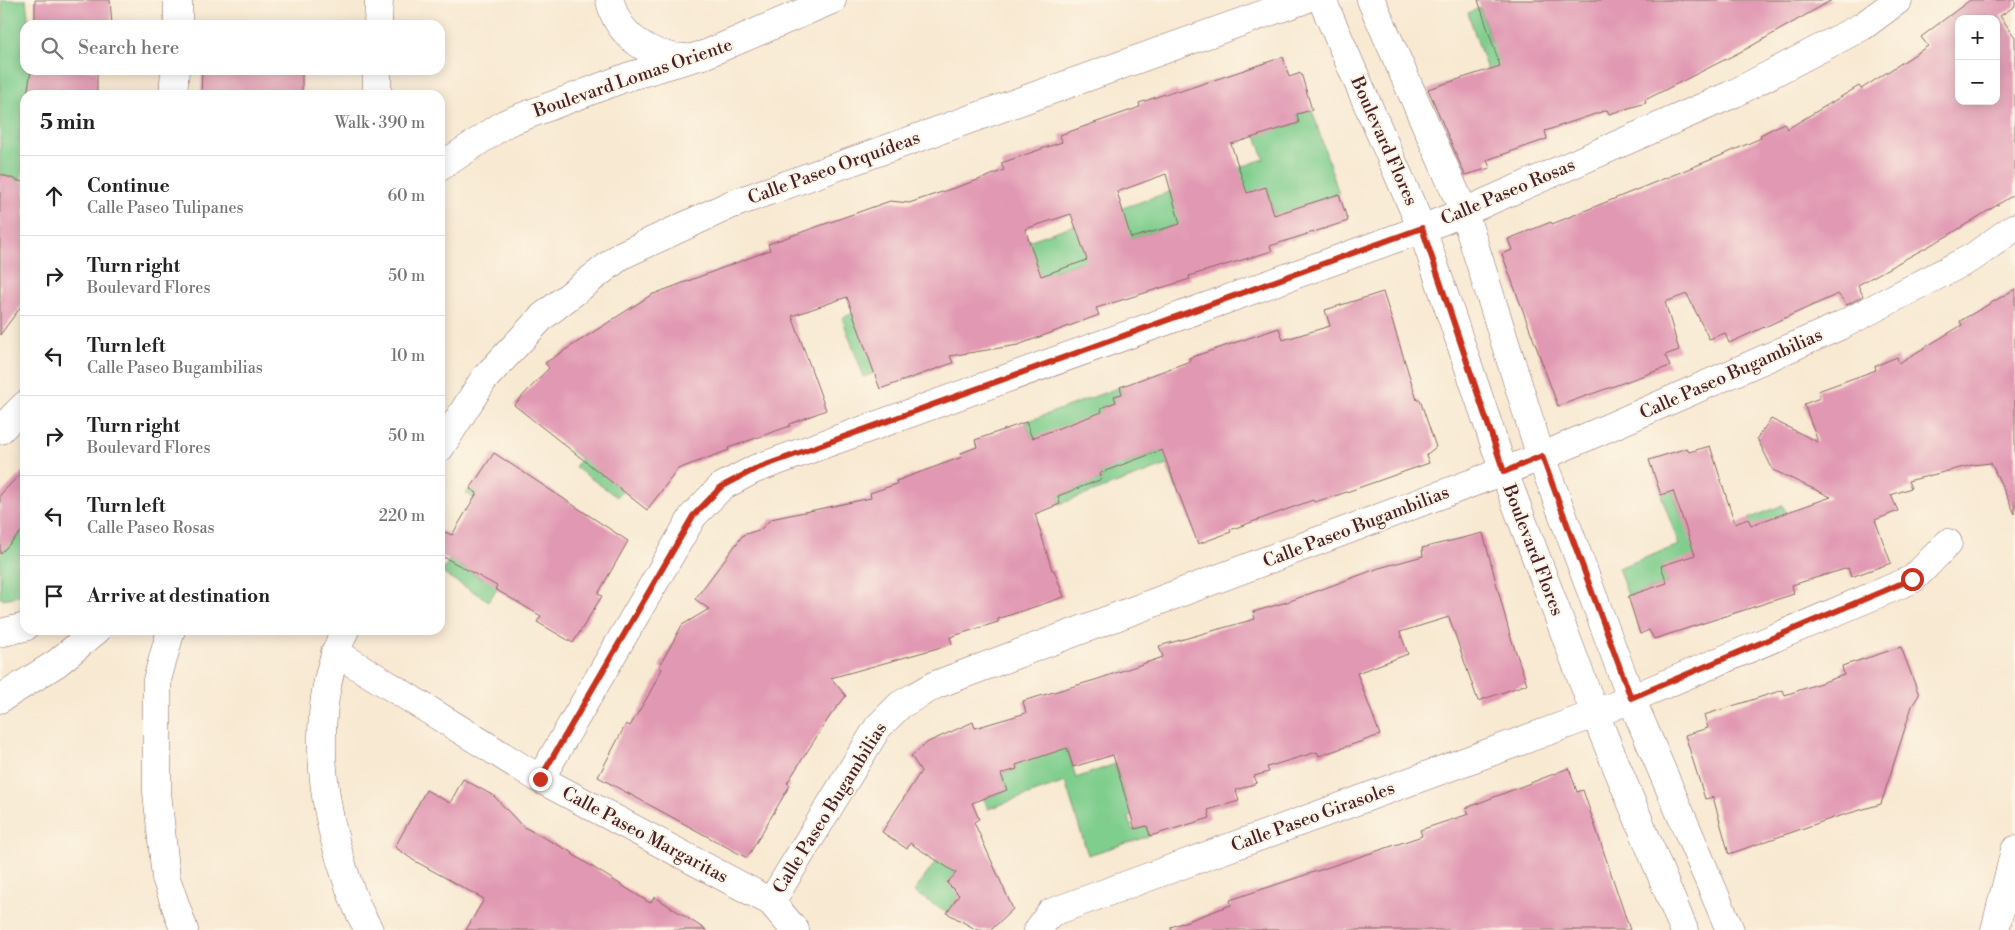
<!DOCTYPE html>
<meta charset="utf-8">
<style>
:root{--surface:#fff;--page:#f2f2f2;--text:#222;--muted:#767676;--line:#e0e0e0}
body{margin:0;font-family:"Libre Bodoni",serif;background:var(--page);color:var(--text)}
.controls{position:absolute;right:15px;top:15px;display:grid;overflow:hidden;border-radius:10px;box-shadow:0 2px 12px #0003}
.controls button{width:45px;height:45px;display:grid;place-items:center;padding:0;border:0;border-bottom:1px solid var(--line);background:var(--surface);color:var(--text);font:25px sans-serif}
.stop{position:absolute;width:15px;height:15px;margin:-11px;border:4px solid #c8321e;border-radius:50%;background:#fff}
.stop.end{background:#c8321e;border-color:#fff;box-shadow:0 1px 5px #0008}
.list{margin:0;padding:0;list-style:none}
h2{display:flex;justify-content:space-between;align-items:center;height:65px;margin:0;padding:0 20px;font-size:21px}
h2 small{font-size:16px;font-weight:400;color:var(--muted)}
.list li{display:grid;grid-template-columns:32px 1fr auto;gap:15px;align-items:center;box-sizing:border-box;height:80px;padding:0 20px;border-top:1px solid var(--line)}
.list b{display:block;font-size:19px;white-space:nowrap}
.list p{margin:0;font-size:16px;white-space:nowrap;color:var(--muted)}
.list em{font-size:16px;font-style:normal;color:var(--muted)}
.icon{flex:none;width:28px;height:28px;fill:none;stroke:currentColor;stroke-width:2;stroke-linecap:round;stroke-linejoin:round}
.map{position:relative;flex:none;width:2015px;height:930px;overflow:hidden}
.search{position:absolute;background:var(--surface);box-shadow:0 2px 12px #0003;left:20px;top:20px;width:425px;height:55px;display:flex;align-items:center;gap:12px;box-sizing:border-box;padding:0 18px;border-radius:15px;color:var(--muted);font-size:19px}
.panel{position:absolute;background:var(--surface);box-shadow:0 2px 12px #0003;left:20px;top:90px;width:425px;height:545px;border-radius:15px}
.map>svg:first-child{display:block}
</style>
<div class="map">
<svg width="2015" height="930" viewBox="0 0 2015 930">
<rect width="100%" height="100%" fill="#fcf5e5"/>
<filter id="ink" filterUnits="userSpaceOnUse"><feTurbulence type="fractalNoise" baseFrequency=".02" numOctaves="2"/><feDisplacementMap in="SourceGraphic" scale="10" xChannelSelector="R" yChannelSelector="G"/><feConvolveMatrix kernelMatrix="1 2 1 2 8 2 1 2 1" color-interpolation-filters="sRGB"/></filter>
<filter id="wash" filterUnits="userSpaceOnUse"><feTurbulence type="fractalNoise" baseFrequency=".0096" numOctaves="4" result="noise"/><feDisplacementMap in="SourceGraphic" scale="20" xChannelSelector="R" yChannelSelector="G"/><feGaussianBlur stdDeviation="1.12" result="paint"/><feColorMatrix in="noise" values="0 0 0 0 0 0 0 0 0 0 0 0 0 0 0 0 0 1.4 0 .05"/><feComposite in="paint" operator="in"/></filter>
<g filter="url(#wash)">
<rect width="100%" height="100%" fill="#f8e9d2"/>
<g fill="#80ce8e" stroke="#65765c">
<path d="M1,0h25l3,24h6l-10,1v45h10l-8,25h-2v11l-6,35 6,1v20l-5,19 -20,-7v-112l3,-41z"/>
<path d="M1480,8l12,35 62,-22 -65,55 -21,-63z"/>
<path d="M1312,110l27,84 -44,14 9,27 -13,5 -5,-12 -7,1 -13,-41 -82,72 -11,-34 -45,13 -36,57 -12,-34 -39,14 -13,-35 236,-82 -10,-30 7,5 38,-11 -2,-9z"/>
<path d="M883,301l16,6 24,67 -12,4 -6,-17 -41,16 -22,-59z"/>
<path d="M1120,387l2,7 -8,2 2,6 -15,6 21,57 46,-17 54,26 -45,16 -10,-25 -107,39 -2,-8 44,-17 -9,-27 -61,-14 -6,-16z"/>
<path d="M594,420l48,46 -25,31 -42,-30 6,-8 -12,-10z"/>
<path d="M547,488l8,5 -66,108 -47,-28 9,-17 11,6 -2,4 23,13 23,-41 23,-4 -63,-41 4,-4 53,34z"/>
<path d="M1673,491l10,30 51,4 20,11 -6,-17 35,-14 3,8 -23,41 -102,12 6,17 -39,13 -10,-28 61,-23 -18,-50z"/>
<path d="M25,528v67l-22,4 -3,-1v-65l11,10z"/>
<path d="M1007,740l60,8 9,30 39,-14 14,45 17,3 -17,5 3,13 15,-4 3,10 -62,19 -23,-73 -77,27 -4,-10 23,-9 -6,-16 16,-5z"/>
<path d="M937,860l22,10v25l-12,18 -33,-21z"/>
</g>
<g id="blocks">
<g fill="#e198b2" fill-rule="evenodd">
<path d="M35,0h75l2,25h-77z"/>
<path d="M1478,0h354l-84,48 -103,52 1,3 -37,11 -2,-4 -62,21 2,8 -60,21 3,8 -25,7 -37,-86 72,-23z"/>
<path d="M1970,0h45v6l-15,10 15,21v157l-66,41 -91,50 5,11 -16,9 -9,-11 -109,49 -4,-10 -16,6 -22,-45 -22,8 14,48 -14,5 5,11 -112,40 -56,-152 10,-4 -4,-11 43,-17 1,2 173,-70 36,-16 -1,-3 24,-12 3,6 72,-43 2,3 67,-43 -7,-9zM1959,19h37v82h-37z"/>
<path d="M1283,57l6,20 12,-4 11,37 -15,4 2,9 -68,21 16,49 19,-6 8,28 65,-21 9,27 -78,25 2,5 -83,25 1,3 -94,29 3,7 -81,30 -68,11 3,7 -73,26 -33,-92 -55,19 34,94 -36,14v2l-62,22 1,2 -51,19 -31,41 -133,-105 35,-37 -4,-5 106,-68 119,-45 -2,-6 122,-43 19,2 75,-25 20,-8 -3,-7 61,-21 -2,-7 80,-28 -1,-4 38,-13 1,2zM1166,174l14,50 -49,14 -14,-46zM1071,214l16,46 -46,16 -16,-47z"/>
<path d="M31,70h66v25h-70z"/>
<path d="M202,70h100v25h-101z"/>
<path d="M0,174l25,9v118l-25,34z"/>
<path d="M2015,289v225l-24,-51 -19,2 -64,16 3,7 -20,7 7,16 -23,9 16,43 -40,14 -3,-9 -56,17 2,9 -140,45 -5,-9 -9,4 -12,-38 39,-13 -6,-17 34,-11 -22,-64 -12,4 -12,-35 38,-12 2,4 21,-6 25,78 13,-5 3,6 80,-28 -58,-27 -16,-32 14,-19 47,23 -14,-38 16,-6 -2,-7 58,-21 -1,-4 22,-9 2,6 63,-38 -2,-4z"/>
<path d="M1383,292l34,108h3l16,47 -10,8 3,8 -91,32 -24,7 -1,-2 -83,30 1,2 -33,12 -36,-94 -62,23 2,6 -44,17 2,8 -25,10 17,56h2l10,27 -66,22v3l-48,15 2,7 -121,34 15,18 -16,20 -43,67 3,2 -43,73 -149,-81 28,-53 4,2 18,-30 14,-27 -3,-2 23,-42 27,-16 -14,-10 48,-64 18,-6 10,-10 100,-21 -1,-5 27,-9 -1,-3 66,-24 -1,-4 16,-6 -2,-7 51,-18 6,16 70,-26 -1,-4 15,-6 -2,-6 8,-2 -2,-7 70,-26 -1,-3 90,-30 4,12 47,-14 -5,-16z"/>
<path d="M494,453l134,88 -30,53 4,2 -29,47 -36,-21 4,-6 -46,-27 2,-3 -57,-31v-25l12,5 25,-42 -7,-4z"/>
<path d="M25,469v59l-25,26v-59z"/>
<path d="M1483,533l27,102 17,49 -49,17 -29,-84 -49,15 8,22 -51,19 23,62 -61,21 -2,-4 -50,15 2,5 -15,4 3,7 -21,7 3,11 -31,9 2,8 -60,18 -3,-10 -12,3 -22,-74 -40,12 -6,-19 -51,17 1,4 -16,5 6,16 -35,13 7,16 -5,3 39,87 -22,21h-14l-30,-17 12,-18 -12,-12 9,-10 -46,-30 -3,6 -25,-17 39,-61 -10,-15 17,-14 45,-20 2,6 51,-15 -3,-12 72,-21 68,-23 -4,-11 96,-27 -2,-7 37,-11 89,-33 44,-12 -1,-8z"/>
<path d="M1901,647l18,48 -7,11 -31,98 -48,14 -104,36 -16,-57 -8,2 -20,-64 23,-7 -4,-13 79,-25 2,5 59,-20 -2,-9z"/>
<path d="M1569,768l8,24 6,-2 47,140h-459v-3l60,-22 -1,-5 192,-64 -2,-6 49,-16 -3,-6z"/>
<path d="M463,779l31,17 28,30 51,27 -1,1 78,49 5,-6 51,33h-240l18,-31 -71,-39 -18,-13 31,-57 24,13z"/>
</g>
</g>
</g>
<g filter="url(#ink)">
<use href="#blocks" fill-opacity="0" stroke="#876665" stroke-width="1"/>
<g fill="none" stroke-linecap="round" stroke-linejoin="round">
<g stroke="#876665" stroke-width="29">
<g id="street">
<path d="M1322,0l100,229 82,243 91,242 89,216"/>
<path d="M1371,0l93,212 77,245 90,241 99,232"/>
<path d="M178,25v-25"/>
<path d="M173,95l2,-25"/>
<path d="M0,430l25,-25"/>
<path d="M440,448l44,-69 58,-62 80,-62 108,-50 573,-205"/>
<path d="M171,630l-14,50v112l9,86 18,52"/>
<path d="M345,630c-35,74 -26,165 -1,241 7,22 13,39 25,59"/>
<path d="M0,633l25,-6"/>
<path d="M335,652l205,127 231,123 24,28"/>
<path d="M540,779l153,-263 28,-29 34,-18 667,-240 42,-17 271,-119 128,-67 35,-26"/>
<path d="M771,902l107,-175 22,-22 35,-20 606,-228 299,-131 133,-69 42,-30"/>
<path d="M1038,930l12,-17 545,-199 318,-135 35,-36"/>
<path d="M1995,930l20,-80"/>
</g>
</g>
<g stroke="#876665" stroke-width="29">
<g id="secondary">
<path d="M610,0c7,36 40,57 75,58"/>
<path d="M378,25l1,-25"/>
<path d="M377,95v-25"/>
<path d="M440,167l66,-44 121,-46 79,-23 126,-54"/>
<path d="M0,699l57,-36 40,-33"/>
</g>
</g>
<use href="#street" stroke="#fff" stroke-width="28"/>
<use href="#secondary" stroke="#fff" stroke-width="28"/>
</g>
</g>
<g fill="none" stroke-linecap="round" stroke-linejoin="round" filter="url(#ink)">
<path stroke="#c8321e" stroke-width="6" d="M540,779l153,-263 28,-29 34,-18 667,-241 82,244 38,-16 89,242 281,-119"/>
</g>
<g text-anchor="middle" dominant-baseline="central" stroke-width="4" stroke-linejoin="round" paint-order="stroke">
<g font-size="18" fill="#4a1f2b" stroke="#fcf5e5">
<text transform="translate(633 78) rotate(-19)">Boulevard Lomas Oriente</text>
<text transform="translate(1384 141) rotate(66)">Boulevard Flores</text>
<text transform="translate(834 168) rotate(-20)">Calle Paseo Orquídeas</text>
<text transform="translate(1508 192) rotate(-23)">Calle Paseo Rosas</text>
<text transform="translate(1731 374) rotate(-24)">Calle Paseo Bugambilias</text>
<text transform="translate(1356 527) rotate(-21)">Calle Paseo Bugambilias</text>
<text transform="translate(1533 550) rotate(69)">Boulevard Flores</text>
<text transform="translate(830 808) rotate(-58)">Calle Paseo Bugambilias</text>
<text transform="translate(1313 817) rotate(-20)">Calle Paseo Girasoles</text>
<text transform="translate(645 835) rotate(28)">Calle Paseo Margaritas</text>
</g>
</g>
</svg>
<div class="controls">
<button>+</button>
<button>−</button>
</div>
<div class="stop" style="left:1912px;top:579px"></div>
<div class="stop end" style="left:540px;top:779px"></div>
<div class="search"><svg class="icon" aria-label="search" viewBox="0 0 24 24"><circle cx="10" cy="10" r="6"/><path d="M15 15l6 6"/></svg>Search here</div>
<section class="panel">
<h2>5 min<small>Walk · 390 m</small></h2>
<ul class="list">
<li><svg class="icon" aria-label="ahead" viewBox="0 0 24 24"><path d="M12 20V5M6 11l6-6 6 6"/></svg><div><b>Continue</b><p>Calle Paseo Tulipanes</p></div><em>60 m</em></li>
<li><svg class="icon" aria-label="right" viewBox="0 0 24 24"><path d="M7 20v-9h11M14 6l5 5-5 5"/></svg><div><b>Turn right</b><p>Boulevard Flores</p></div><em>50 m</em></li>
<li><svg class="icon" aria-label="left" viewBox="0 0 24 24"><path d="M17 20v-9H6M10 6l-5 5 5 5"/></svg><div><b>Turn left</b><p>Calle Paseo Bugambilias</p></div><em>10 m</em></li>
<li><svg class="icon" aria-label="right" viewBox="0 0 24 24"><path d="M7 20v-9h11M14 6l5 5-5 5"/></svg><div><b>Turn right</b><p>Boulevard Flores</p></div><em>50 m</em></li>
<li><svg class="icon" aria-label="left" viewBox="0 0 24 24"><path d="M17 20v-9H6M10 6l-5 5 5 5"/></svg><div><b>Turn left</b><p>Calle Paseo Rosas</p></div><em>220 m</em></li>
<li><svg class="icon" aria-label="arrive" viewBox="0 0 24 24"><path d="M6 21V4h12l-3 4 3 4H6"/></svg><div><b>Arrive at destination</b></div></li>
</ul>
</section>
</div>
